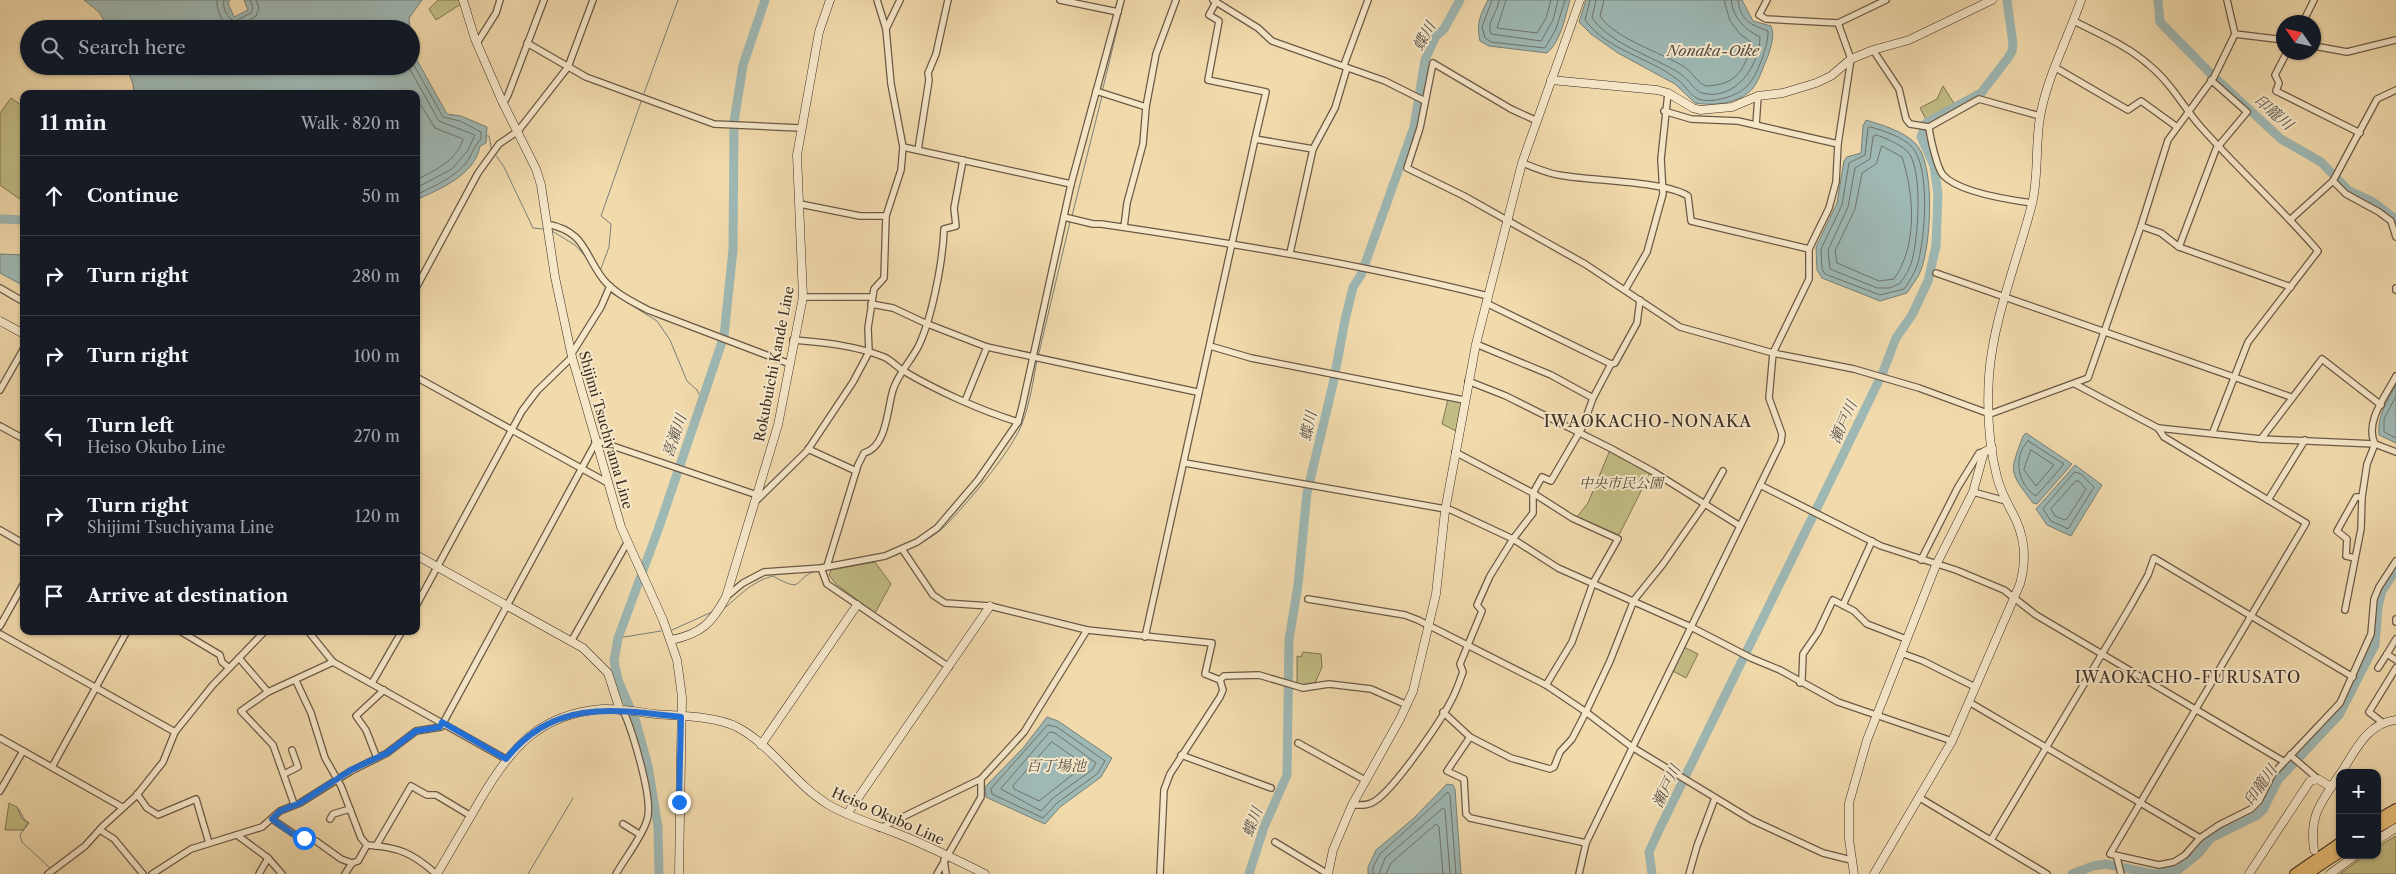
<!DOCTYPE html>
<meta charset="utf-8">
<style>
:root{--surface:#171b24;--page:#20242c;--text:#f1f3f6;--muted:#9ea1a6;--line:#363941}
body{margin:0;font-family:"Libre Caslon Text","Noto Serif JP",serif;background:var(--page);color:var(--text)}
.controls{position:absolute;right:15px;bottom:15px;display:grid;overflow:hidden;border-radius:10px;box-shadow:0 1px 4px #0004}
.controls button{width:45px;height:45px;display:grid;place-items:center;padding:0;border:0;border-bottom:1px solid var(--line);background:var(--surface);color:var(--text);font:25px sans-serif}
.compass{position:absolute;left:2276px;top:15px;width:45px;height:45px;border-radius:50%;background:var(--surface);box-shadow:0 1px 4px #0004;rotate:304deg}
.stop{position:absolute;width:15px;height:15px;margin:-11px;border:4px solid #1a73e8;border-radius:50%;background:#fff}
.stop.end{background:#1a73e8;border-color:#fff;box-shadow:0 1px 5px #0008}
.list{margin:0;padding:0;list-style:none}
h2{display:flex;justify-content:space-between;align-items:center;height:65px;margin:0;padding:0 20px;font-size:21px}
h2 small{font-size:16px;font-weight:400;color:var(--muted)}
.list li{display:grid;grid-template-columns:32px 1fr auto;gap:15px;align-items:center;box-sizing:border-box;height:80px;padding:0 20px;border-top:1px solid var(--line)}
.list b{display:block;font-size:19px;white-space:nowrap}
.list p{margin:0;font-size:16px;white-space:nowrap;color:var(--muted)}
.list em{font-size:16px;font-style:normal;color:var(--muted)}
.icon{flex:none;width:28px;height:28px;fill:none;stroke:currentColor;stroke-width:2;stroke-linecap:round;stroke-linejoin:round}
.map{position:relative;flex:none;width:2396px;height:874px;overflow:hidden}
.search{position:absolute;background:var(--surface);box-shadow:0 1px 4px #0004;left:20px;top:20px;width:400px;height:55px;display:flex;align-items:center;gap:12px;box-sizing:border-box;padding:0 18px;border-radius:28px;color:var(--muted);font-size:19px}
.panel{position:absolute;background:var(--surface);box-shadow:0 1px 4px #0004;left:20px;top:90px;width:400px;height:545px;border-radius:10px}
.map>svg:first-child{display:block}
</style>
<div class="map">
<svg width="2396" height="874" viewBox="0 0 2396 874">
<rect width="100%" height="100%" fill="#f1daac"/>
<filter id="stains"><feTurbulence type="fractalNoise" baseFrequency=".004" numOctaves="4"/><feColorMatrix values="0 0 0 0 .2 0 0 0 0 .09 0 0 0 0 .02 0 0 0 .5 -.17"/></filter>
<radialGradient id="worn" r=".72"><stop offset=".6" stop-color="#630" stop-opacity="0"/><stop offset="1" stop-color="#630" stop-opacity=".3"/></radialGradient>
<g fill="#c2bd84" stroke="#807654">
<path d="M438,0h22l1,4 -25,16 -7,-11z"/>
<path d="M1943,86l12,19 -28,16 -7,-13 17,-9z"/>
<path d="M11,98l13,9v95l-24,-17v-72z"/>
<path d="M1448,399l13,4 -5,28 -14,-7z"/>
<path d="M1610,450l40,23 -31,62 -42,-18 11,-14z"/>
<path d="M875,562l16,22 -16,29 -39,-29 -7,-9 2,-5z"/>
<path d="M1684,647l14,7 -12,24 -13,-7z"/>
<path d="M1303,652l18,2 1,13 -7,16 -15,2 -3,-2v-27l4,1z"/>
<path d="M9,803l8,4 5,12 6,4 -5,7h-18z"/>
<path d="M2396,836v38h-56l26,-19h11v-8z"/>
</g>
<g fill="#9eb8b4" stroke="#78817a">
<path d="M84,0h146l-2,3 6,14 14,-7 -4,-10h178l-13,18 1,11h-301l-10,-17z"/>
<path d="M1488,0h82c-5,17 -9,41 -23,53l-58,-7 -9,-5c-4,-17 0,-26 8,-41z"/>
<path d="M1586,0h156l11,21 18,5c4,9 0,21 -3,30 -5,10 -8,23 -15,32 -13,16 -40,18 -58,15l-20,-19 -57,-31 -27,-19 -12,-12z"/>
<path d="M411,37l2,16 34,61 14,2 26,11 -1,16 -6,3c-5,29 -40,43 -64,54v-106h-282l-1,-10 -7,-18h285z"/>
<path d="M1866,120c16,5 37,11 49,23 21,20 16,101 6,127 -3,8 -9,15 -14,23l-27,8 -58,-23 -5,-8 -1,-23 21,-44 7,-42 3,-4 14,-4 2,-27z"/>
<path d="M0,254l24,1v31l-24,-13z"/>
<path d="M2396,385v58l-17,-8c-2,-19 8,-34 17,-50z"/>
<path d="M2026,433l46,31 -35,40 -4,-1c-24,-32 -24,-29 -10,-67z"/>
<path d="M2075,465l27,20 -31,51 -24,-11 -11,-16z"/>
<path d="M1047,717l11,4 54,37 -11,19 -41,30 -15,17 -55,-25 -4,-2 -1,-10 39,-40z"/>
<path d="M1447,784l6,1 2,4 6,85h-93v-7l8,-17 37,-31z"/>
</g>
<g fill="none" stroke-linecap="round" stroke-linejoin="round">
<g stroke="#6e736c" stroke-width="1">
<path d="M217,0c-1,11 6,26 18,28l21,-12 3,-8 -3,-8"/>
<path d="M224,0c-2,7 3,19 11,21l16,-8 2,-5 -3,-8"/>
<path d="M1492,0l-10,27 3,11 6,4 54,6 11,-19 9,-29"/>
<path d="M1499,0c-1,13 -13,21 -8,34l50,7 12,-21 5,-20"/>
<path d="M1506,0l-9,28 40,5 9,-15 5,-18"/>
<path d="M1590,0l-5,20c23,31 64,37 93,60 7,5 12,15 20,19 14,5 41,-3 50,-14 9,-9 21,-41 20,-54 -17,-6 -28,-11 -30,-31"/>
<path d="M1596,0l-4,18c15,21 45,33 67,44 7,4 17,8 23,13 7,5 13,16 20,18 33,9 58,-28 58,-56 -15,-7 -27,-19 -29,-37"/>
<path d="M1604,0l-4,16c16,24 62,36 86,52 7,6 12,15 20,18 30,-1 38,-15 46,-43l-12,-9 -10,-13 -6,-21"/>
<path d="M411,60l32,57 17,4 21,11v7c-7,7 -9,16 -15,24 -12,15 -32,23 -50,32"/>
<path d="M408,66l31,55 36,14 -7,15 -16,19 -36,19"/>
<path d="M416,97l19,31 28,11c-6,22 -28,31 -47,41"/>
<path d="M1871,127c13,4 32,10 41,20 19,21 13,94 5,119 -3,8 -8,16 -13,23l-24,6 -55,-21 -3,-5 -1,-20 21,-44 7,-42 16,-8 3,-27z"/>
<path d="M1876,135c10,3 23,9 31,16 17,16 11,92 4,113 -3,8 -7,14 -12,20l-10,4h-12l-47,-19 -2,-19 20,-43 7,-39 15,-9 3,-22z"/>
<path d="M1882,146l20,11c12,37 16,88 -8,122l-15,2 -42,-18 -2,-12 20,-42 7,-36 14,-9z"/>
<path d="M2396,396l-12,23v13l12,6"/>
<path d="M2028,441l36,23 -28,32c-18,-11 -24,-39 -8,-55z"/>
<path d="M2031,450l23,15 -18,21 -12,-16z"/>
<path d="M2075,472l6,2 13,13 -26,42 -17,-8 -8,-12z"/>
<path d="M2076,481h3l7,8 -19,30 -3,1 -9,-4 -4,-7z"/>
<path d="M1048,725l9,2 48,34 -8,13 -40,29 -14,15 -51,-24 -1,-5z"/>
<path d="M1050,732l5,1 41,30 -4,7 -39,28 -12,13 -40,-22z"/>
<path d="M1052,742l33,23 -46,36 -25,-12 -1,-3z"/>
<path d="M1373,874v-7l7,-13 68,-62 2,3 6,79"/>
<path d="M1379,874l6,-16 58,-50 2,2 5,64"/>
<path d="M1386,874l5,-11 45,-39 3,3 4,47"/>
</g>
<g stroke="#78817a" stroke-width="1">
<path d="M1102,92l22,-91"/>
<path d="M643,96l35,-96"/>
<path d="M486,136h3l3,16"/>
<path d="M495,154l9,13 29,61 10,1"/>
<path d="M1072,216l30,-120"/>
<path d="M552,231l23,14 12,13"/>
<path d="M591,266l16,23"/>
<path d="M600,271l9,-24 2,-23 -10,-8 41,-117"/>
<path d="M610,292l47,29 13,19 17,41 10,9 5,10"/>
<path d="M1038,357l32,-135"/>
<path d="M905,551c14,-7 27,-13 39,-24 22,-22 67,-75 78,-103 8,-21 11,-42 15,-64"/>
<path d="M887,558l14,-5"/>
<path d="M722,610c17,-13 28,-28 51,-34 33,19 19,2 43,-5"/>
<path d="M672,630l40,-18"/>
<path d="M618,638l43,-7"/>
<path d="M19,809l5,10 5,4 -9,12 2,7 29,27"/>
<path d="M528,874l45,-76"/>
</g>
<g stroke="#9eb8b4" stroke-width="9">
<path d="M2158,0l2,22 52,53 69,64 40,23 27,28 25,12 21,16 2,5"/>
<path d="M0,219l24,1"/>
<path d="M659,874l-1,-47 -10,-61 -12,-44 -18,-42 -4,-19 4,-23 40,-108 66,-194 9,-86 1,-128 9,-57 22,-65"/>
<path d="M1249,874l15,-47 23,-52 2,-135 9,-55 9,-92 26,-109 12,-64 8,-33 8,-12 53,-148 11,-67 11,-24 8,-7 16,-29"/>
<path d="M1652,874l-3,-22 10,-22 181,-369 43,-89 13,-34 16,-23 16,-34 8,-35 2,-52 -4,-28 -13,-29 5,-14 55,-30 27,-35 4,-7 1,-7 -6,-44"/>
<path d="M2072,874l21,-8 13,-2 48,10 24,-4 20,-16 13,-16 45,-22 7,-6 15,-30 61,-65 36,-70 3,-38 4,-16 14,-21"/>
</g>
<g stroke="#6b5946" stroke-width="8">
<g id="street">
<path d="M1060,0l58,12"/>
<path d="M1213,0l45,28 14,13 113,40 40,20"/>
<path d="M1767,0l-8,15 7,4 72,4"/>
<path d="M1216,2l-7,13 10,6 -11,59 58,12 -11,47"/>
<path d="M2074,21c25,13 54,25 75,44 21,17 34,41 51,61 38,43 80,81 118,125l-70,91 -35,90"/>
<path d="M2303,22l11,-22"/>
<path d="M886,29l14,-29"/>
<path d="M2235,34l49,6"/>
<path d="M477,43l19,-30 4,-13"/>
<path d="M527,43l59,34 128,47 86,4"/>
<path d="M2314,46l33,6 49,-12"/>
<path d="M1873,50l26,39 7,30 4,5 19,3 50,-28 61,17"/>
<path d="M2287,52l-12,23 4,8 -3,8 84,42"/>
<path d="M1344,65l24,-65"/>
<path d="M2056,68l72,42 13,-9 36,26"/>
<path d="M1096,91l50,16"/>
<path d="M503,104l5,-9 36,-95"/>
<path d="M1664,111l27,8 47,2 100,23"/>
<path d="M1535,120l-24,-11 -78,-46 -13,65 -13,40 57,28 121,68 95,63 93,26 81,16 65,19 71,26 98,-36 53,-152 27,-86 46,-63 21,-43 -8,-34"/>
<path d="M1756,125l2,-29"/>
<path d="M1929,127c1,10 8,41 14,48 15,17 67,25 89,28"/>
<path d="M903,147l168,37"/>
<path d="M918,150l11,-70 -1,-7 8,-19 12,-54"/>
<path d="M1522,163c12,4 24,10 37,12 30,6 106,6 129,21l3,25 118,28"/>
<path d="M2333,181l13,13 33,18 12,9 5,16"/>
<path d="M800,204l60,12h26"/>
<path d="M1064,217l29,7h8c130,19 259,40 387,72"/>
<path d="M2291,219l42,-38 44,-82 19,-9"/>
<path d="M547,224c39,8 36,29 56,55 11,14 30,23 45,31l142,54"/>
<path d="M2141,226l20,7 18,14 112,40"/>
<path d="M1124,227l3,-24 16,-59 3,-37 10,-53 20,-54"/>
<path d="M2179,247l37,-98 31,-37 -36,-32"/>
<path d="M1290,253l23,-104 22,-41 12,-40"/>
<path d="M1936,273l355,124"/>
<path d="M0,288l24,14"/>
<path d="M416,288l62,-115 21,-29 19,-13 50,-64 25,-67"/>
<path d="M2396,288v2"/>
<path d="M1625,290l22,-38 16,-58 -2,-35 7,-66"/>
<path d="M803,297h69"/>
<path d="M1486,303l125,61"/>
<path d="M871,304l22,4 32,15 62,24 210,45"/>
<path d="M793,340c32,3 61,5 91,17 7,3 12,9 18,13 33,20 80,41 116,52"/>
<path d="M1476,344l75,31 42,23"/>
<path d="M1210,346l41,12 213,42"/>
<path d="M571,355l30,-48 9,-21"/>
<path d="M416,377l192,106"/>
<path d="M1468,381l38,15 104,52 42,23 88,55"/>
<path d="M2075,384l83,44 103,11 114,5 21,8"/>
<path d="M0,390l24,-42"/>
<path d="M965,401l22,-54"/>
<path d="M0,426l24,13"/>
<path d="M2158,428l6,9 142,86 -196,331 49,11 15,-3 11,-7 15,-17 19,-13 32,-16 8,-8 13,-26 68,-72 31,-69 3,-35 5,-12 17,-26"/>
<path d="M2261,439l61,-80 59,46"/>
<path d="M595,440l162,55"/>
<path d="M808,449l48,22"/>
<path d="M1455,452l78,41 39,25 46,21 -25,44 -21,59 -26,43"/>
<path d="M1185,463l266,47 62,29 45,29 133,59 60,31 29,12 58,32 114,39"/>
<path d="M1760,485l121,61 75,24 48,20 32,25 247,146"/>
<path d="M1973,492l33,9"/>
<path d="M2268,500l37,-60"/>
<path d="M755,502l52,-51 46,-69 16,-30 -1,-24 6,-39 10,-11 2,-62 15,-46 2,-23 -12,-63 -5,-55 -9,-29"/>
<path d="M0,530l24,14"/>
<path d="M902,549l31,46 12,8 45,3 97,24 125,13 -7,31 15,6"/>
<path d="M2355,558l-9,-2 1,-17 -10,-8 19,-34h6"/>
<path d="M1921,560l37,-73 21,-34 5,-1"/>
<path d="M827,566l31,-101 6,-12c23,-6 23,-44 29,-63 5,-16 17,-28 25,-43 14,-28 25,-87 26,-118l12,-3 -2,-18 9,-48"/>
<path d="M821,568l6,16 122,83"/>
<path d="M726,597l17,-14 21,-11 57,-4 64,-12 32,-14 20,-14 41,-48 40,-58 4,-15 49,-223 50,-184"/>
<path d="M1308,599l97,16 13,5 128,65 40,27 46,35 120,73 71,33 28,7"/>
<path d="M1843,605l29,-64"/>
<path d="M416,606l106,-195 15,-20 35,-34"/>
<path d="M2345,610l16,-81 1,-32 5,-33 8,-20c-11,-22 11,-48 21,-68"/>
<path d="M2396,619v3"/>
<path d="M0,626l24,-43"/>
<path d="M180,631l40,24 2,7 7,6"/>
<path d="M308,631l25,31 173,97"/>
<path d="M0,634l175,98"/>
<path d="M1145,637l110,-498 58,10"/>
<path d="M2396,639l-9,15 9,6"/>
<path d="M572,640l55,-97"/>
<path d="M1901,653l22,8 52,26"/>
<path d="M239,658l29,34 65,-30"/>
<path d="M2378,668l9,-14"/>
<path d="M1220,680l4,-4 35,-1 44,13 26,-4 42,5 36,16"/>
<path d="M296,681l15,32 14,45 16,28 20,52 6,7c31,2 46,8 69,29"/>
<path d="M372,683l30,-52"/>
<path d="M1800,683l2,-4 1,-25 15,-22 15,-32 21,11 13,13 39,15"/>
<path d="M268,692l-27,19 32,34 21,59"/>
<path d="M1969,702l231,136"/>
<path d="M1443,712l27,25 41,21 39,11 4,-2 6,-15 12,-13 14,-27 24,-51 24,-61 29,-36 41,-59 19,-34"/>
<path d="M2383,723l-14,-11 27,-44"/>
<path d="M1470,737l-23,34 17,8 2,35 4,4 116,25"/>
<path d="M0,738l122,69"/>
<path d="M1298,743l67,37"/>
<path d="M1181,755l90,33"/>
<path d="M2290,755l28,24"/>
<path d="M377,758l-11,-28 -10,-14 28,-26"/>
<path d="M52,767l75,-136"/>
<path d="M284,774l14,-7 -6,-17"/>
<path d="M0,791l23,-40"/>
<path d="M137,794l10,14 11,7 38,-16 13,44"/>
<path d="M1920,798l127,76"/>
<path d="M1352,805c8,0 16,1 23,-4 20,-13 67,-81 78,-104 4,-8 7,-17 10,-25l-3,-8 22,-53 -5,-6 13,-29 23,-37 20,-26v-20l9,-16 9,4 32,-55 10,-28 18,-34 4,-1 22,-40 3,-23"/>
<path d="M272,819l25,17 19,5 25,18 11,4"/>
<path d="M330,819l3,-5 17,-5"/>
<path d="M623,824l16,10"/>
<path d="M880,828l101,-49 43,-47 63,-102"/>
<path d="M100,830l14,9 29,35"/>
<path d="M237,835l31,23 14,16"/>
<path d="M1991,840l139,-233 18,-32 6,-17 199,119"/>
<path d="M1275,842l53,32"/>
<path d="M376,846l35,-60 16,9h9l35,21"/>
<path d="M2117,858l4,16"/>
<path d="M944,860l2,14"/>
<path d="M48,874l37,-28 18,-20 33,-30 27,-34 12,-30 37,-46 53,-55"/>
<path d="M152,874l39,-25 71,-22 18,-16 20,-8 51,-32 36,-18 29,-22 25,-4 155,-285"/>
<path d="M259,874l9,-16"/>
<path d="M345,874l7,-11 6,-2 9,-16"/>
<path d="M616,874c9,-16 26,-37 31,-54 7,-20 -15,-90 -24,-110"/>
<path d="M937,874l44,-77v-18"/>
<path d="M1160,874l4,-84 6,-16 50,-77 3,-7 -3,-10"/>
<path d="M1579,874l7,-31 195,-401 1,-8 -13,-36 4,-45 36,-74v-30l20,-41 7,-26 2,-38 13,-85 -13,-36 48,-23"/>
<path d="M1689,874l8,-28 18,-48"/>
</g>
</g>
<g stroke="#3e2e24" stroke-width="9">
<g id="secondary">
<path d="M463,0l12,39 27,62 34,68 5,16 14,92 17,80 49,170 42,93 14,40 5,37 -3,177"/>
<path d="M1551,80l106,10 11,3 25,15 7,2 32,-3 26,-11 25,-3 33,-10 15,-7 20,-17 22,-9 36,-10 83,-40"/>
<path d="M0,321l24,13"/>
<path d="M416,555l167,93 25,25 12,37"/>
<path d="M671,640c30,-6 41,-17 55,-43l52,-172 25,-128 -6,-142 22,-123 11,-32"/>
<path d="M761,745l96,-140"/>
<path d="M2341,773c14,-22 26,-50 55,-53"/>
<path d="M847,814l143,-208"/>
<path d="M2377,840l19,-12"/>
<path d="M2314,850c-5,-36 7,-47 26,-76"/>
<path d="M437,874c14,-24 28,-48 42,-72 30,-52 59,-88 123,-93 18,-1 36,3 53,5 24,2 61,2 82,13 36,19 57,57 92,78 24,14 51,21 77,32 26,11 53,24 79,37"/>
<path d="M1328,874l5,-24 19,-45 48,-86 13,-28 23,-97 9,-83 31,-167 46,-181 58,-163"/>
<path d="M1854,874l-5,-35v-36l18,-63 69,-175 37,-73 11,-40 8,-4"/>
<path d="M1874,874l78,-133 68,-157c7,-26 5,-48 -8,-72 -6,-11 -12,-23 -15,-35 -8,-31 -10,-69 -8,-101 4,-57 29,-117 43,-172 7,-29 3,-58 8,-87 7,-40 28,-79 41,-117"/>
<path d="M2249,874l61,-93 8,-2 13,8"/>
<path d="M2330,874l26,-19"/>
</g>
</g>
<g stroke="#3e2e24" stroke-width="12">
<g id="highway">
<path d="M2377,820l19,-11"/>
<path d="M2377,828l19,-11"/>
<path d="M2295,874l45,-31"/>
<path d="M2307,874l33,-22"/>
</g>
</g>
<use href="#street" stroke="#f6e7c9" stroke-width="5.5"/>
<use href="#secondary" stroke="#f6e7c9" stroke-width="8"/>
<use href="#highway" stroke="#e8bd76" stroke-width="10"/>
</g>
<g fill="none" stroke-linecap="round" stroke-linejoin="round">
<path stroke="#1a73e8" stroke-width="6" d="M304,838l-14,-6 -18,-13 8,-8 20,-8 51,-33 36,-17 29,-22 24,-4 2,-5 64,37c47,-60 108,-50 175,-42l-2,85"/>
</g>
<g text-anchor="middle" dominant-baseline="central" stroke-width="4" stroke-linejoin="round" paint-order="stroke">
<g font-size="14" fill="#3e2e24" stroke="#f6e7c9">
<text transform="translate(774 364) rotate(-79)">Rokubuichi Kande Line</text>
<text transform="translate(606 430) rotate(74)">Shijimi Tsuchiyama Line</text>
<text transform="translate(888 816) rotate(24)">Heiso Okubo Line</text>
</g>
<g font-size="14" font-style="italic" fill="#584b37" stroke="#f6e7c9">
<text x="1621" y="483">中央市民公園</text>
</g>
<g font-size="15" font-style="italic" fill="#565048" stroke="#f6e7c9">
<text transform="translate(1424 36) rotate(-61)">蝶川</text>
<text x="1713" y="50">Nonaka-Oike</text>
<text transform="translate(2274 112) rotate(41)">印籠川</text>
<text transform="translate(1843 422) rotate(-66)">瀬戸川</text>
<text transform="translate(1308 426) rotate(-78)">蝶川</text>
<text transform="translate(674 436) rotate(-71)">喜瀬川</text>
<text x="1056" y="765">百丁場池</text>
<text transform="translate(2260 785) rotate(-55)">印籠川</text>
<text transform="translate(1666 786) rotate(-64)">瀬戸川</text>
<text transform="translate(1252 822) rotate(-69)">蝶川</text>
</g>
<g font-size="16" letter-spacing="1" fill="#3e2e24" stroke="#f6e7c9">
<text x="1648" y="421">IWAOKACHO-NONAKA</text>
<text x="2188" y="677">IWAOKACHO-FURUSATO</text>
</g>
</g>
<rect width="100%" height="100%" filter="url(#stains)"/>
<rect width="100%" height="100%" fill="url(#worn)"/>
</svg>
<div class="controls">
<button>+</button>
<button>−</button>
</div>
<svg class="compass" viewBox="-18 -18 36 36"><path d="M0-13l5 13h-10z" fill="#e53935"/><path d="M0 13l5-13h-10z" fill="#9ea1a6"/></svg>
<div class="stop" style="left:304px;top:838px"></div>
<div class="stop end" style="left:679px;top:802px"></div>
<div class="search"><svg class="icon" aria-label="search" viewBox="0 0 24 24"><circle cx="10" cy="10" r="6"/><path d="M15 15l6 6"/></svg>Search here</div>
<section class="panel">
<h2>11 min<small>Walk · 820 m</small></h2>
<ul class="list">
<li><svg class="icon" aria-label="ahead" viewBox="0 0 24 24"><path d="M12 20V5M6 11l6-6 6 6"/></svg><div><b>Continue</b></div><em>50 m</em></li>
<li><svg class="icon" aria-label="right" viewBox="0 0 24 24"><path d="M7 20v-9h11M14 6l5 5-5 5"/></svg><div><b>Turn right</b></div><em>280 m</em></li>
<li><svg class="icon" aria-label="right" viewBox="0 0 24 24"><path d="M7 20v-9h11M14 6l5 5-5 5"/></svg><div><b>Turn right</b></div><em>100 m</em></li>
<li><svg class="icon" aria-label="left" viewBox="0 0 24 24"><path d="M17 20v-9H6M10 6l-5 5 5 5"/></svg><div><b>Turn left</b><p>Heiso Okubo Line</p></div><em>270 m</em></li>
<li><svg class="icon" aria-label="right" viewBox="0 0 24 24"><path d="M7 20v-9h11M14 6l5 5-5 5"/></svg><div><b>Turn right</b><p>Shijimi Tsuchiyama Line</p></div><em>120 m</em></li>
<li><svg class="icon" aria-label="arrive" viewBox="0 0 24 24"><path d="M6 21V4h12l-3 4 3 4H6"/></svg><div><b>Arrive at destination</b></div></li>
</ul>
</section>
</div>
